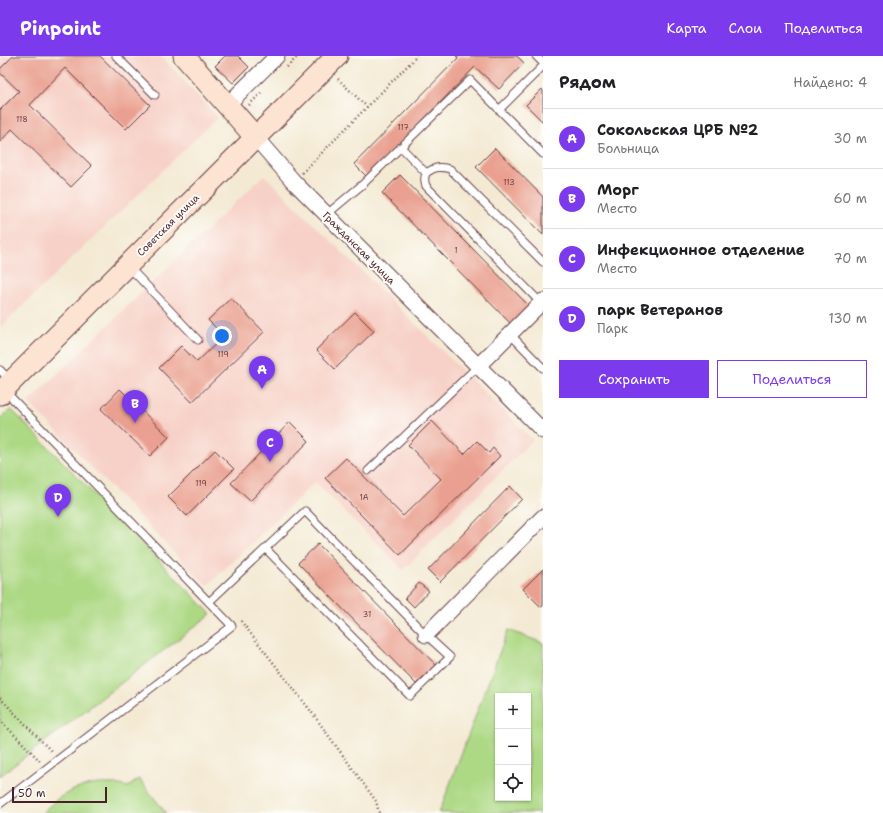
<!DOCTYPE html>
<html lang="ru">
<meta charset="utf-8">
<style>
:root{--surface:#fff;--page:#f6f6f6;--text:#202124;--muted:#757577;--line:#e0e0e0;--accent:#7c3aed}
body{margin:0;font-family:"Shantell Sans",sans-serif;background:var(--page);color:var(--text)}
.controls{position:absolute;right:12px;bottom:12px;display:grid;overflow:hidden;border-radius:0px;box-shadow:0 1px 3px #0004}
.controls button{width:36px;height:36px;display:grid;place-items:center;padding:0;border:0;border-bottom:1px solid var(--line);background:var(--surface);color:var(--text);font:20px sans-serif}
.scale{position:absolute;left:12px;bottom:10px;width:95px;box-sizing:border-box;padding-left:4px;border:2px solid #4a1f2b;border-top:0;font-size:11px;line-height:14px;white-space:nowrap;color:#4a1f2b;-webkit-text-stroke:3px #fdfcf7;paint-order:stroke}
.you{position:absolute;left:222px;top:280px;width:14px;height:14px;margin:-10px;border:3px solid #fff;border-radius:50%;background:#1a73e8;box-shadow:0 0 0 6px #1a73e833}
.badge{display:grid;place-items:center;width:26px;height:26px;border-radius:50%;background:var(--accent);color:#fff;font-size:13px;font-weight:700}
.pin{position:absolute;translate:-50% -33px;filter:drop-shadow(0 1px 2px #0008)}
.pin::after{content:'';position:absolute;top:21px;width:14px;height:12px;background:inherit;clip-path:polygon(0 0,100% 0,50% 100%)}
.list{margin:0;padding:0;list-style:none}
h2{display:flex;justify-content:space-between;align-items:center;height:52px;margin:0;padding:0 16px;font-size:17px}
h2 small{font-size:13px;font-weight:400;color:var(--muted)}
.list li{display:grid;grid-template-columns:26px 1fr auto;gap:12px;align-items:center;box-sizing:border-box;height:60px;padding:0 16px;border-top:1px solid var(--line)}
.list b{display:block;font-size:15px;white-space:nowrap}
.list p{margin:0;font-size:13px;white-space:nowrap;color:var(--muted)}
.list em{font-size:13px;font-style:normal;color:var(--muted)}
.actions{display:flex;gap:8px;padding:12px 16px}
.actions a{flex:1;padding:9px 0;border:1px solid var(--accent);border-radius:0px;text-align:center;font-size:14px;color:var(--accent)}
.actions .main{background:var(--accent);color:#fff}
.icon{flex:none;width:22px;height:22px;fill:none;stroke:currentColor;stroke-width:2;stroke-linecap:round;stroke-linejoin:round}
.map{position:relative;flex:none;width:543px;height:757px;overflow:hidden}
header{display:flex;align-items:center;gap:24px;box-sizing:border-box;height:56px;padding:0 20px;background:var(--accent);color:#fff}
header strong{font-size:19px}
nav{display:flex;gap:22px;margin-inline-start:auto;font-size:14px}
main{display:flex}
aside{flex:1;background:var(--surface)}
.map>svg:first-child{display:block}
</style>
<header>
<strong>Pinpoint</strong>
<nav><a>Карта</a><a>Слои</a><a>Поделиться</a></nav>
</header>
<main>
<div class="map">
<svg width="543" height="757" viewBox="0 0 543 757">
<rect width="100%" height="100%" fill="#fdfcf7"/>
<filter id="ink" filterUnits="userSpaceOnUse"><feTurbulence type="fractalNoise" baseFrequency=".025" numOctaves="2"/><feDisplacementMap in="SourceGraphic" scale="8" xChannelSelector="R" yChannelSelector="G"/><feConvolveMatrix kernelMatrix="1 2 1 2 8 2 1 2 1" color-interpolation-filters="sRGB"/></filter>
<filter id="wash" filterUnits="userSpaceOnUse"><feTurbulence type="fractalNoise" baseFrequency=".012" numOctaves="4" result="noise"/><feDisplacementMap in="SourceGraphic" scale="16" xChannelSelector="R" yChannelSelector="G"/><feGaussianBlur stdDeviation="0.9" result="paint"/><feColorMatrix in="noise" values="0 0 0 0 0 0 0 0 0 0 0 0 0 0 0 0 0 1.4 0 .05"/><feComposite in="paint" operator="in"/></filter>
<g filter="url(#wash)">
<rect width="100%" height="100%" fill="#f4ead4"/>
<g fill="#f7d1c7">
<path d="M0,0h160l58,61 -218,211z"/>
<path d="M264,119l269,265 -130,130 -88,-88 -108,104 -179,-184z"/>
</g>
<g fill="#add985" stroke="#7c7c58" fill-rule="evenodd">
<path d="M11,353l200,205 -211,162v-357z"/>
<path d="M508,574l35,13v170h-104zM498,640h30v102h-30z"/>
<path d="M139,723l27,34h-123c16,-21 44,-31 69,-29 5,0 11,2 16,3z"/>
</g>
<g id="blocks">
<g fill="#eaa090">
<path d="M13,0h87l50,49 -24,24 -61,-61 -35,37 62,61 -21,21 -59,-58 -12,13v-32l19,-19 -19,-18v-4z"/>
<path d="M225,0h13l11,11 -16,16 -18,-17z"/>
<path d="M456,0h61l7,7 -25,26 -24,-22 -108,110 -13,-13 104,-106z"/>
<path d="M542,33l1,2v31l-17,-17z"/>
<path d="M495,92l48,49v38l-67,-68z"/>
<path d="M400,119l130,132 -18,18 -130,-132z"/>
<path d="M231,242l33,34 -72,70 -33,-34 22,-22 16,16 27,-26 -16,-16z"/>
<path d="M355,256l19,19 -39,38 -19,-19z"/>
<path d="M120,333l49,48 -19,19 -49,-47z"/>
<path d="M432,365l32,33 13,-13 12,12 4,-5 7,8 -100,99 -75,-77 21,-20 57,58 38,-37 -33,-34z"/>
<path d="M290,366l19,19 -59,60 -19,-18z"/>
<path d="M215,394l19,19 -47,47 -19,-19z"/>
<path d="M510,430l12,13 -82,83 -12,-12z"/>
<path d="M318,488l118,121 -20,19 -118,-121z"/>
<path d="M543,513v37l-2,1 -18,-18z"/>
<path d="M419,527l10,8 -15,16 -9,-9z"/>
</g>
</g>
</g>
<g filter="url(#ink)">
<use href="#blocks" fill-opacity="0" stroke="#643d44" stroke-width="1"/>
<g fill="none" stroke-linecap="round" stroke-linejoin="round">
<g stroke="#643d44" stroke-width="9">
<g id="lane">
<path d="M116,0l39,39"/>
<path d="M536,0l7,7"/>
<path d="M499,54l44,-44"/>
<path d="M401,91l25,26c-2,5 -2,8 0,13l115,117"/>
<path d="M426,117c9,-6 14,-7 24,-4l93,93"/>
<path d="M326,159l37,-31 107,-104 73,74"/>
<path d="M129,211l69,73"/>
<path d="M510,278l33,34"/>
<path d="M0,314l10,10"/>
<path d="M368,415l110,-105"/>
<path d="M209,546l96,-91 121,124 24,22 -40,39 -144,-147"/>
<path d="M0,748l232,-178 -227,-235"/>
</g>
</g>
<g stroke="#643d44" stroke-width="17">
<g id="street">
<path d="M227,49l50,-49"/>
<path d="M256,82l38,44 249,249"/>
<path d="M478,310l65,-65"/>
<path d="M426,579l117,-118"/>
</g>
</g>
<g stroke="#643d44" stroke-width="23">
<g id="secondary">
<path d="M184,0l72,82"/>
<path d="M0,338l3,-4 334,-334"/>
</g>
</g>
<g stroke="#643d44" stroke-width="2.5" stroke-dasharray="1 3" stroke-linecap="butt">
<path d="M287,11l11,-11"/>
<path d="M338,23l29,28"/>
<path d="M249,49l13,-13"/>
<path d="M302,117l115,-117"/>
<path d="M241,565l69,89 66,91 3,12"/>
<path d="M0,642l52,54"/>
<path d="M0,664l40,41"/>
</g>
<use href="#lane" stroke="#fff" stroke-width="7"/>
<use href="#street" stroke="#fff" stroke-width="15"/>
<use href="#secondary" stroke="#fde3d1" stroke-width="21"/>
</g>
</g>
<g text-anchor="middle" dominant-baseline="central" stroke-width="4" stroke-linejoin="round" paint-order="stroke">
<g font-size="8" fill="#723f44">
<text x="22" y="63">118</text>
<text x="403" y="71">117</text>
<text x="509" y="126">113</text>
<text x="456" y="194">1</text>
<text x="223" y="298">119</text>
<text x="201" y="427">119</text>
<text x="364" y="441">1А</text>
<text x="367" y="558">31</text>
</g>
<g font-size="10" fill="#4a1f2b" stroke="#fdfcf7">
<text transform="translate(168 169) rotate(-45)">Советская улица</text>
<text transform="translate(359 192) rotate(45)">Гражданская улица</text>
</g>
</g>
</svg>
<div class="controls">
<button>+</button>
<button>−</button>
<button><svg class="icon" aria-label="locate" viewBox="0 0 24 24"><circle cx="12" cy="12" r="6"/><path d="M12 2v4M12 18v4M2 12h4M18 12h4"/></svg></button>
</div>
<div class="scale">50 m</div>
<div class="you"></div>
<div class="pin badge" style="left:262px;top:333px">A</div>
<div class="pin badge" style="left:135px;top:367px">B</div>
<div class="pin badge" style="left:270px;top:406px">C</div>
<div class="pin badge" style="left:58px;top:461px">D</div>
</div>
<aside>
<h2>Рядом<small>Найдено: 4</small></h2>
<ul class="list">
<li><span class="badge">A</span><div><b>Сокольская ЦРБ №2</b><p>Больница</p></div><em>30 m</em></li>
<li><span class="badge">B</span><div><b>Морг</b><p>Место</p></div><em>60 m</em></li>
<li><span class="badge">C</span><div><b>Инфекционное отделение</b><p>Место</p></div><em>70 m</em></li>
<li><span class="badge">D</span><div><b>парк Ветеранов</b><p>Парк</p></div><em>130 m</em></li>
</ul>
<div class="actions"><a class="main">Сохранить</a><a>Поделиться</a></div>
</aside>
</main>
